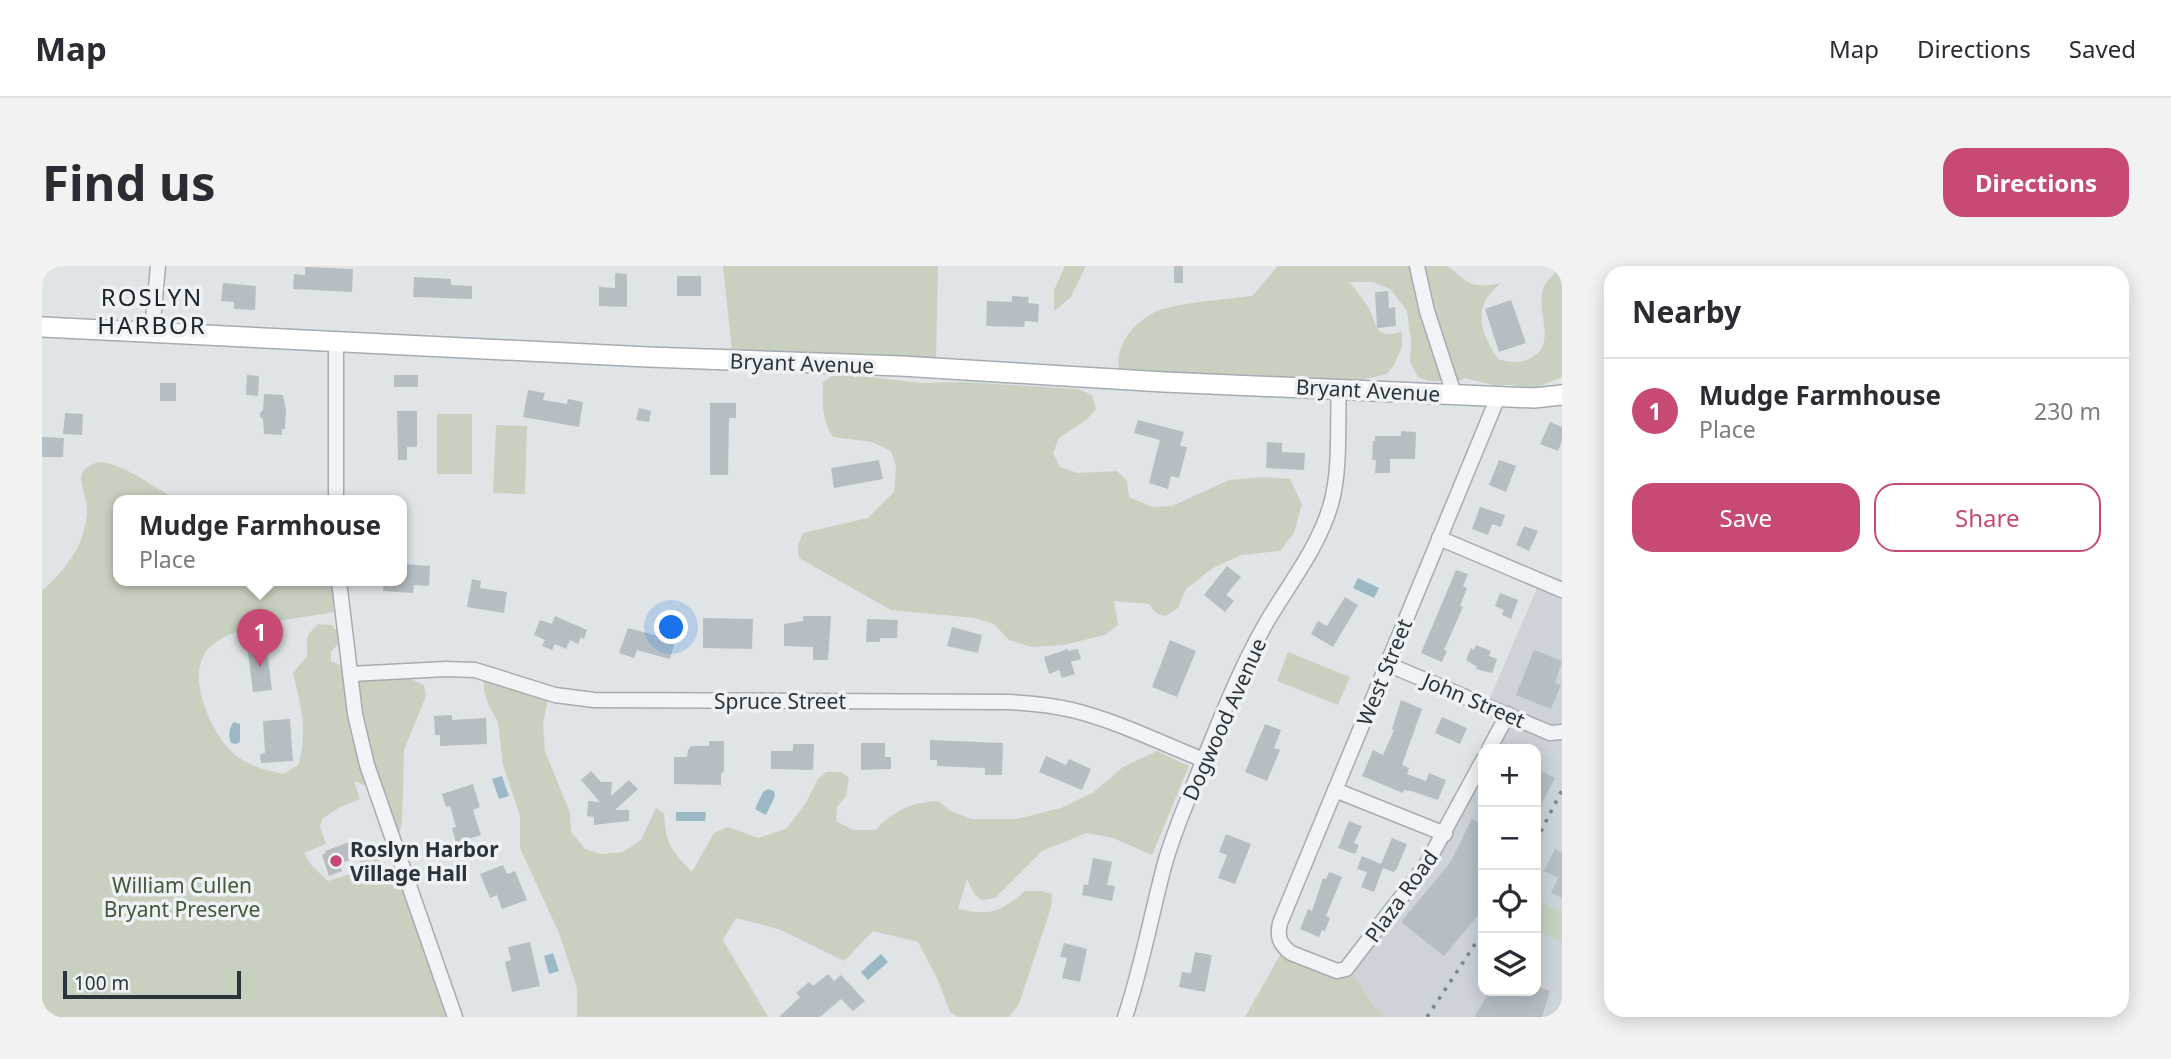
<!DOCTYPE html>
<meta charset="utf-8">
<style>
:root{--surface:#fff;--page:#f2f2f3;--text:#2b2b33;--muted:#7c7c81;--line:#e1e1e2;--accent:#c64a74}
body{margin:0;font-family:"Noto Sans",sans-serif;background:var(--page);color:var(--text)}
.controls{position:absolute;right:21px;bottom:21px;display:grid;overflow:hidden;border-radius:14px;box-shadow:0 4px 18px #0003}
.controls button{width:63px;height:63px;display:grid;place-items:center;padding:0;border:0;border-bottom:2px solid var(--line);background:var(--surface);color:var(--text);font:35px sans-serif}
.scale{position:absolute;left:21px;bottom:18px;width:178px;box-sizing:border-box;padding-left:7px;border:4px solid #29343d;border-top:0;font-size:19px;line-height:24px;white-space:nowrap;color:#29343d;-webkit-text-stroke:5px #eef2f5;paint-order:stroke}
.you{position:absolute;left:630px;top:362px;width:24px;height:24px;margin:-18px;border:5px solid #fff;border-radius:50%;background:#1a73e8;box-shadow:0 0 0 10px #1a73e833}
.badge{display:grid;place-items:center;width:46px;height:46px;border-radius:50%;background:var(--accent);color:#fff;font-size:23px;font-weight:700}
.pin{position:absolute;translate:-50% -58px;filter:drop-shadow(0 2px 4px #0008)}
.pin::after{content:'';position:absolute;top:37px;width:24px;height:21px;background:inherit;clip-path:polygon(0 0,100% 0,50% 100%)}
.popup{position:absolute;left:71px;top:229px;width:294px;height:91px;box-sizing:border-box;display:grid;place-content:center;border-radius:14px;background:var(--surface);filter:drop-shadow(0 2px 5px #0005);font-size:23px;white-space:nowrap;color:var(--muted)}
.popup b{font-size:26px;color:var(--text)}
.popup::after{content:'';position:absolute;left:50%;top:100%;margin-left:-14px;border:14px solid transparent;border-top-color:var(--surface)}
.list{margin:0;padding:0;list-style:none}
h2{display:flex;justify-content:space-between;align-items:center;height:91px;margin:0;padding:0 28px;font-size:30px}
h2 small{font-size:23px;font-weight:400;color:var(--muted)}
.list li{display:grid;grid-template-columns:46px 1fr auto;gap:21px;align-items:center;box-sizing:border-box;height:105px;padding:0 28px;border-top:2px solid var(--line)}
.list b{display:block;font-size:26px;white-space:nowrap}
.list p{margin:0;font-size:23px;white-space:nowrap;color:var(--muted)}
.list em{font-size:23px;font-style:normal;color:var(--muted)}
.actions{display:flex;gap:14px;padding:21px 28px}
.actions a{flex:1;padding:16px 0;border:2px solid var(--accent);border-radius:21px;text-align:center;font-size:24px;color:var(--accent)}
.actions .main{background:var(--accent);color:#fff}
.icon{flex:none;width:38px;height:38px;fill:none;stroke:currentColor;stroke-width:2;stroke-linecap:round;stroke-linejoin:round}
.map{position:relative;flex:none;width:1520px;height:751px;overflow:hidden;border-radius:21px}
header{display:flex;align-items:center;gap:42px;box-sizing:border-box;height:98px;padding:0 35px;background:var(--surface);border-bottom:2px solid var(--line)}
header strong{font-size:33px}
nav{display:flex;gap:38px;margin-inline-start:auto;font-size:24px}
.intro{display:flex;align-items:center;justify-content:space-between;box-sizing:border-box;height:168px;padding:0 42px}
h1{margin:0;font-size:49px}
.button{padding:18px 32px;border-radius:21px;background:var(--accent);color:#fff;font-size:24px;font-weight:700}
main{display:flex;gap:42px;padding:0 42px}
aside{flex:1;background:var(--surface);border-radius:21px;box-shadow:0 4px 18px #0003}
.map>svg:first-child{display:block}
</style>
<header>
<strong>Map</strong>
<nav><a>Map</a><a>Directions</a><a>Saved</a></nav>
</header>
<div class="intro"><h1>Find us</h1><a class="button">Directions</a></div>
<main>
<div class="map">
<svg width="1520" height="751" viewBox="0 0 1520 751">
<rect width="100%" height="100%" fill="#dfe4e7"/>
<path fill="#cdd3d9" d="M1498,315l22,9v427h-188l-28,-48 66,-84 71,-125v231h53v-242h-47l18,-35 -20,-9z"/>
<g fill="#c8d1c0">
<path d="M681,0h215l-2,92 -204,-7z"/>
<path d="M1023,0h21l-16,32 -16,13v-21z"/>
<path d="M1236,0h170c21,18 24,23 53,17 -30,24 -21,48 -3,76 12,4 25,5 36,-3 22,-15 2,-43 9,-67 2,-6 8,-12 13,-18l-8,-5h14v111l-28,12 -23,-4h-19l-27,-7 -8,4 -29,-1 -10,-4 -8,-15 1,-20 -4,-31 -9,-12 -8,-10 -17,-7h-23c4,7 12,15 17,23 12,20 5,34 35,27v15l-8,18 -7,9 -29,7 -94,1 -53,-8 -35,2 -14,-4 -28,-1 -14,2c-7,-26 12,-49 35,-61 19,-9 74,-13 97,-16z"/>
<path d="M809,109l71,8 41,-1 115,7 14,6 4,14 -10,11 -27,18 -6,15 7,14 18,6 39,-2 10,10 2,16 24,10 19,-1 57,-26 34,-3 27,2 12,25 -8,29 -14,18 -39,4 -28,13 -27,21 -8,19 -12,8 -9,-2 -8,-10 -35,-3 4,24 -13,10 -42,10 -32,2 -22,-7 -15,-16 -19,-6 -84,-8 -92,-52 -1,-13 5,-12 65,-15 26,-26 2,-26 -5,-15 -19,-9 -39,-5c-11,-17 -11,-34 -10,-55l9,-6z"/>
<rect x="395" y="148" width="35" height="60"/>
<path d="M454,159l31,1 -2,68 -32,-1z"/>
<path d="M57,196c25,1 57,27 80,39h-61v80h214l2,31c-35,7 -96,10 -123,34 -28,25 -1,84 20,105 13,14 36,20 53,23l15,-10c8,-37 3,-55 -6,-91l14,-17c1,-18 -5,-16 11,-32l14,1 8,11 -1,7 -8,9v9l24,11 49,4 20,9 2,11 -22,54 -2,72 -2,9 -3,2 -30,-47 -13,-5 6,18 -20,8 -18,12 -2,8 6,17 -22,9 8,13 16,15 22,-7 18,-23 8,2 9,18 9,-3 6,3 55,146h-413v-427c15,-11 37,-38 41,-57 2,-6 4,-15 4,-22 0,-21 -19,-41 12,-49z"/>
<path d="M1246,386l62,25 -12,28 -61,-24z"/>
<path d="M452,409l55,18 -6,31 2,27 25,62 1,19 14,17 16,5 22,-2 18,-12 15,-32 8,5c2,32 6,36 28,59l22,-39 14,-6 30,11 28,-9 20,-26 12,-24 8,-7h15l8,6 -3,18 -9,11 -1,14 17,9h22c21,-20 34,-27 63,-29l13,10 20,8h46l44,-11 33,-16 29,-25 34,-16 32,15 -37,89 -39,-17 -26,-5 -45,18 -47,47 -13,2 -7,-5 -8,-16 -9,30c31,7 43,3 67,-18h17l10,3 -1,14 -32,96 -10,13h-51l-8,-5 -13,-34 -19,-36 -45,-11 -29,30 -65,-32 -43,-11 -13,22 45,77h-191v-29l-18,-55 -39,-85v-32l-17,-51 -5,-43 -9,-16 -5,-15v-10z"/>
<path d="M1494,634l26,12v30l-26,-12z"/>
<path d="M1242,682l65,20 25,39 15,10h-144z"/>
</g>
<g fill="#9bb8c5">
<path d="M1316,312l21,10 -5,10 -21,-10z"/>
<path d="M192,456l6,2v18l-4,2 -5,-1c-3,-7 -2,-16 3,-21z"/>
<path d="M460,510l7,20 -10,3 -7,-20z"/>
<path d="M726,523l6,2 1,5 -9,19 -11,-6 8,-17z"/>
<path d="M634,546h30l-1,9h-29z"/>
<path d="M511,687l6,18 -10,3 -5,-18z"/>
<path d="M839,688l7,8 -20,18 -7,-8z"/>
</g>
<g fill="#b6bec4">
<rect x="1132" y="0" width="9" height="17"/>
<path d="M263,1l48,2 -1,23 -59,-3 1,-15 11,1z"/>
<path d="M573,7l12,1v33l-28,-1v-19l16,1z"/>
<rect x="635" y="10" width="24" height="20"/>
<path d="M372,11l37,2v6l21,1v13l-59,-2z"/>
<path d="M181,17l33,3 -1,24 -21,-1v-7l-13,-1z"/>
<path d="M1346,25l1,17 6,-1 1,19 -19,2 -2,-36z"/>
<path d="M970,30l17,1 -1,6 11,1 -1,18 -13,-1 -1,6 -38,-1 1,-25 25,1z"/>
<path d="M1469,34l15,43 -27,9 -14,-43z"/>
<path d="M205,109l12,1 -1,20 -12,-1z"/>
<rect x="352" y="109" width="24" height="12"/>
<rect x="118" y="117" width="16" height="18"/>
<path d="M486,124l17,3 -2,7 24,4 1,-5 15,3 -4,25 -56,-10z"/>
<path d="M222,128l19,1 3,15 -1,19h-3v6l-18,-1 -1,-15 -3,-2v-4l3,-3z"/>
<path d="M668,137h26v15h-7l-1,57h-18z"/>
<path d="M597,142l12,3 -2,11 -13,-2z"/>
<path d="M355,145h20v36h-10v13h-9z"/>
<path d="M23,147l18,1 -1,21 -19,-1z"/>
<path d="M1096,154l46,12 -4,14 7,1 -8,31 -8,-2 -3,13 -19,-6 11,-43 -26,-7z"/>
<path d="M1508,156l12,5v14l-4,10 -18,-7z"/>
<path d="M1359,165l15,1 -1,27h-25v14h-15l1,-13h-4l1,-19h2v-5h26z"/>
<path d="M0,171l22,1 -1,19h-21z"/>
<path d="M1225,176l15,1v9l23,1 -1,17 -38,-2z"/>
<path d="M837,194l4,19 -49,9 -3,-20z"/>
<path d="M1457,194l17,6 -10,26 -17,-7z"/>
<path d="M1438,241l25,8 -4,12 -9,-3 -4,11 -16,-6z"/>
<path d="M1482,260l14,5 -9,20 -13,-6z"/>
<path d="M362,298l26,2 -1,20 -15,-1 -1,8 -30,-2 1,-10h18v-15z"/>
<path d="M1185,300l14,11 -15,18 8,6 -9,11 -21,-17z"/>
<path d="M1414,304l12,4 -5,12 4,2 -7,18 3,1 -19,43 3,1 -5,11 -21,-9z"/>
<path d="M430,313l9,2 -1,7 27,4 -3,21 -37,-6z"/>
<path d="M1458,327l18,7 -7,19 -9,-4 2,-5 -9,-4z"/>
<path d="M1303,331l13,8 -25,42 -22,-13 7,-13 9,5z"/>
<path d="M513,350l32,14 -3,9 -3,-2 -3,7 -8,-4 -4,9 -11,-5 -3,6 -10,-4 3,-6 -11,-5 6,-15 12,4z"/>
<path d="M761,350h28l-3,44h-15v-13l-29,-1v-22l19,-3z"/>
<path d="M661,352l50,1 -1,30 -49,-1z"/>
<path d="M825,353l31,1 -1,18h-17v4h-14z"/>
<path d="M910,361l30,8 -4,18 -31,-7z"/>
<path d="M586,362l30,8 2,-7 17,5 -7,25 -33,-9 -3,8 -15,-5z"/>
<path d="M1128,374l26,11 -19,46 -25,-10z"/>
<path d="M224,377l6,47 -19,2 -6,-47z"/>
<path d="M1434,379l15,6 -2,5 8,3 -5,14 -16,-4 1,-2 -11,-7 5,-12 3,2z"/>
<path d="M1026,383v2l10,-2 3,10 -10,3 4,12 -13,4 -3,-8 -10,4 -5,-17z"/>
<path d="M1492,384l28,11 -7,22 6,2 -10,24 -35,-14z"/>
<path d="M1359,434l21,9 -20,56 7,3 -2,6 19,7 3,-8 17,7 -8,20 -27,-9 -7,-1 -1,3 -41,-17 11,-26 10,5 11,-25 -2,-1z"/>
<path d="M410,449v5l34,-2 1,26 -47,2v-11h-5l-1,-19z"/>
<path d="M1400,451l25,11 -7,16 -25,-11z"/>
<path d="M248,453l3,42 -32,2 -1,-9 5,-1 -2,-32z"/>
<path d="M1223,458l16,6 -7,18 6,2 -13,31 -22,-9z"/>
<path d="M888,474l73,3 -1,32h-17v-7l-48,-2v-6h-7z"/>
<path d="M667,475h15v30l-3,3v11l-47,-1v-27h13l1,-7 3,-4h18z"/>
<path d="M819,477h24v14h6v12l-30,1z"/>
<path d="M751,478h21l-1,26 -42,-1v-18h22z"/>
<path d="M1004,490l20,9 3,-6 22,10 -9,21 -43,-18z"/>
<path d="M1494,502l19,10 -19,37z"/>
<path d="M549,505l10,11h11l-1,14 18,-16 9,9 -23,21h14v11l-35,4v-8l-7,-1 1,-15 12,1 -19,-22z"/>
<path d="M431,518l7,23 -7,3 8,25 -25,8 -4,-15 4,-1 -6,-21 -4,1 -4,-13z"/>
<path d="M1430,553l11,6v84l-39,47 -43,-34 49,-59z"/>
<path d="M1307,555l13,5 -8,17 5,2 -4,9 -17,-6z"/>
<path d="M1184,568l25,10 -16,40 -17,-6 9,-23 -8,-3z"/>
<path d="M1350,572l15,6 -10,24 -3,4 -11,-4 -9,24 -13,-5 6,-15 -10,-3 5,-13 19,8z"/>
<path d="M307,576l6,16 -16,6 3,7 -13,5 -7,-21 4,-2 -1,-2z"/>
<path d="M1513,583l7,4v45l-11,-5 7,-15 -14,-7z"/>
<path d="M1051,592l19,4 -5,23 8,1 -3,15 -30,-6 2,-11 4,1z"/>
<path d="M461,599l4,9 8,-3 12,29 -25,9 -5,-14 -7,3 -10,-24z"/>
<path d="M1287,606l13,5 -16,39 4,2 -5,13 -3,-1 -3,7 -19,-8 8,-20 4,2 11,-33 3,1z"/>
<path d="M488,676l10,44 -28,6 -7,-30 6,-2 -3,-13z"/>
<path d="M1022,677l23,6 -7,33 -18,-4 5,-20 -7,-1z"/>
<path d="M1153,686l17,3 -7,37 -26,-5 3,-15 9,1z"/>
<path d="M786,708l6,7 7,-6 24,26 -12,10 -12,-12 -21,18h-41l21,-20 -4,-4 13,-11 4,4z"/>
<path d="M1494,720l14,5 -8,26h-68l16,-26h46z"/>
</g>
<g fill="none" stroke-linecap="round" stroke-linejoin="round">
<g stroke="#a5acb1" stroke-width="17">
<g id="minor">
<path d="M1375,0l10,45 27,83"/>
<path d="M110,66l6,-66"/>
<path d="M294,235v-159"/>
<path d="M1397,272l123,52"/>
<path d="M297,315l16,133 12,51 88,252"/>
<path d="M1345,398l163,69 12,-1"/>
<path d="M308,408l96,-5 29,1 80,25 39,5 414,2c21,1 43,3 64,8 45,11 89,33 132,50"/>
<path d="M1447,483l19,-35"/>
<path d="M1441,494l-57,105 -80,104 -9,2 -46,-18c-12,-9 -14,-17 -11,-30l218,-526"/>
<path d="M1293,524l110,44"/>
<path d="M1083,751c17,-50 26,-102 40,-154 9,-32 23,-63 35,-94 20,-49 39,-98 65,-144 23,-40 53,-76 66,-121 10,-36 6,-79 8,-116"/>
</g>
</g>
<g stroke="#a5acb1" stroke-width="22">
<path id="secondary" d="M0,61l606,30 253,9 263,16 370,16 28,-3"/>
</g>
<use href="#minor" stroke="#f1f4f6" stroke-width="14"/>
<use href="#secondary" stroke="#fff" stroke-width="19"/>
<g stroke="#798690" stroke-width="3.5" stroke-dasharray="3.5 7" stroke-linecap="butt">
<path d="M1494,575l26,-51"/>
<path d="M1385,751l56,-85"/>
</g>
</g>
<circle fill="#c64a74" stroke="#eef2f5" stroke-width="2.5" cx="294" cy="595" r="7"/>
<g text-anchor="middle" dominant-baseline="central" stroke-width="7" stroke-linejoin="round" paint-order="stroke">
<g font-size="21" fill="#29343d" stroke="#eef2f5">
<text transform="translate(760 97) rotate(2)">Bryant Avenue</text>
<text transform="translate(1326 124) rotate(3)">Bryant Avenue</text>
<text transform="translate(1342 406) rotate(-68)">West Street</text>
<text transform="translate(1432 434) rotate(23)">John Street</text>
<text x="738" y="435">Spruce Street</text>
<text transform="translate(1182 453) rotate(-66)">Dogwood Avenue</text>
<text transform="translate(1359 630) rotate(-54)">Plaza Road</text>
</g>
<g font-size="21" font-weight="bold" fill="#29343d" stroke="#eef2f5" text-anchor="start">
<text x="308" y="583">Roslyn Harbor<tspan x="308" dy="24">Village Hall</tspan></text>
</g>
<g font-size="21" fill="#435837" stroke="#eef2f5">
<text x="140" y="619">William Cullen<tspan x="140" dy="24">Bryant Preserve</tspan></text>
</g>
<g font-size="24" letter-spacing="2" fill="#1b252e" stroke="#eef2f5">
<text x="110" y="30">ROSLYN<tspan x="110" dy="28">HARBOR</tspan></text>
</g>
</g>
</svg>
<div class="controls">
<button>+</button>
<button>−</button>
<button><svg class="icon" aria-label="locate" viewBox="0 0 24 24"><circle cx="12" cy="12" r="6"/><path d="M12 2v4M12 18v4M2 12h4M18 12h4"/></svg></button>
<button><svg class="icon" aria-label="layers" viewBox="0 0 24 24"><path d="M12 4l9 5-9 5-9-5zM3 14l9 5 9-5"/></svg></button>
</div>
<div class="scale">100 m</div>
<div class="you"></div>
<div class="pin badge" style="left:218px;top:401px">1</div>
<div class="popup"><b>Mudge Farmhouse</b>Place</div>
</div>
<aside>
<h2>Nearby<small></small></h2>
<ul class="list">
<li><span class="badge">1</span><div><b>Mudge Farmhouse</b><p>Place</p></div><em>230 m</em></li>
</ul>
<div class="actions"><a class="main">Save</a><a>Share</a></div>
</aside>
</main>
